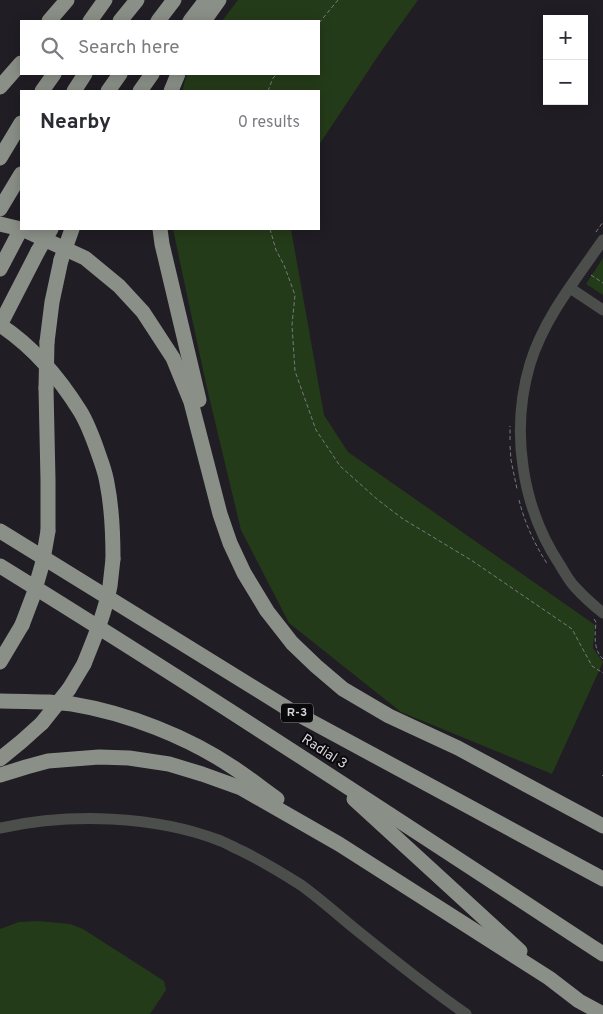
<!DOCTYPE html>
<meta charset="utf-8">
<style>
:root{--surface:#fff;--page:#f7f7f7;--text:#2b2b33;--muted:#7c7c81;--line:#e1e1e2}
body{margin:0;font-family:Overpass,sans-serif;background:var(--page);color:var(--text)}
.controls{position:absolute;right:15px;top:15px;display:grid;overflow:hidden;border-radius:0px;box-shadow:0 2px 12px #0003}
.controls button{width:45px;height:45px;display:grid;place-items:center;padding:0;border:0;border-bottom:1px solid var(--line);background:var(--surface);color:var(--text);font:25px sans-serif}
.list{margin:0;padding:0;list-style:none}
h2{display:flex;justify-content:space-between;align-items:center;height:65px;margin:0;padding:0 20px;font-size:21px}
h2 small{font-size:16px;font-weight:400;color:var(--muted)}
.icon{flex:none;width:28px;height:28px;fill:none;stroke:currentColor;stroke-width:2;stroke-linecap:round;stroke-linejoin:round}
.map{position:relative;flex:none;width:603px;height:1014px;overflow:hidden}
.search{position:absolute;background:var(--surface);box-shadow:0 2px 12px #0003;left:20px;top:20px;width:300px;height:55px;display:flex;align-items:center;gap:12px;box-sizing:border-box;padding:0 18px;border-radius:0px;color:var(--muted);font-size:19px}
.panel{position:absolute;background:var(--surface);box-shadow:0 2px 12px #0003;left:20px;top:90px;width:300px;height:140px;border-radius:0px}
.map>svg:first-child{display:block}
</style>
<div class="map">
<svg width="603" height="1014" viewBox="0 0 603 1014">
<rect width="100%" height="100%" fill="#201d24"/>
<g fill="#243b19">
<path d="M238,0h180l-38,53 -61,92v-54h-137l5,-17h132v-53h-97z"/>
<path d="M173,229h118l33,186 24,37 247,173 -2,23 10,14 -51,112 -151,-62 -112,-89 -48,-93 -35,-146z"/>
<path d="M603,258v37l-17,-11z"/>
<path d="M38,921l32,3 13,5 81,52 2,9 -16,24h-150v-85l19,-7z"/>
</g>
<g fill="none" stroke-linecap="round" stroke-linejoin="round">
<g stroke="#7b787e" stroke-width="1" stroke-dasharray="4 2.5" stroke-linecap="butt">
<path d="M319,23l19,-23"/>
<path d="M268,91l5,-13 4,-4"/>
<path d="M270,229l6,21 8,15 11,30 -3,30 3,46 21,59 24,36 38,34 25,19 68,41 101,69 20,37 11,7"/>
<path d="M596,232l7,-10"/>
<path d="M591,275l12,8"/>
<path d="M510,440v-14"/>
<path d="M510,446l1,14 6,29"/>
<path d="M519,500c6,24 16,45 29,65"/>
<path d="M594,619l2,3c-1,13 -3,28 7,37"/>
<path d="M602,775l1,1"/>
</g>
<g stroke="#4c4e4b" stroke-width="11">
<path d="M603,240c-27,39 -59,78 -73,124 -20,67 -8,144 30,201 5,8 9,16 15,22 9,10 18,18 28,26"/>
<path d="M570,288l33,22"/>
<path d="M0,828c70,-15 154,-13 221,13 7,3 14,7 21,10 20,10 40,22 59,34 18,13 36,29 53,43 37,30 73,59 112,86"/>
</g>
<g stroke="#8a9087" stroke-width="15">
<path d="M49,21l18,-21"/>
<path d="M90,21l15,-21"/>
<path d="M120,21l17,-21"/>
<path d="M158,21l16,-21"/>
<path d="M190,21l16,-21"/>
<path d="M204,21l15,-21"/>
<path d="M0,87l21,-24"/>
<path d="M42,91l12,-17"/>
<path d="M74,91l11,-17"/>
<path d="M108,91l12,-17"/>
<path d="M140,91l12,-17"/>
<path d="M171,91l7,-17"/>
<path d="M0,158l21,-35"/>
<path d="M0,209l21,-35"/>
<path d="M0,224l21,5"/>
<path d="M22,229l63,29 34,28 24,26 30,46 18,44 29,112 10,29 14,30 23,38 25,32 24,23 27,23 46,27 69,32 145,78"/>
<path d="M160,229l2,15 37,156"/>
<path d="M0,269l21,-40"/>
<path d="M0,325c32,21 60,54 80,86 10,16 16,36 22,53 2,6 4,13 5,19 5,25 6,51 6,76"/>
<path d="M0,325l38,-74"/>
<path d="M47,342l5,-40 9,-42"/>
<path d="M46,388l2,92v51"/>
<path d="M0,531l290,179 313,169"/>
<path d="M0,566c204,126 403,257 603,388"/>
<path d="M0,662l22,-37"/>
<path d="M69,689l15,-25"/>
<path d="M0,701c17,0 33,1 49,1 8,1 16,1 23,2 55,9 116,33 162,64 15,10 29,21 43,31"/>
<path d="M0,759l22,-18 20,-18"/>
<path d="M0,775l26,-8 22,-6 51,-4 30,1 40,6 33,10 39,14 98,56 210,134 30,23 24,13"/>
<path d="M354,799l166,152"/>
</g>
<g stroke="#8a9087" stroke-width="15">
<path d="M38,251l13,-22"/>
<path d="M61,260l11,-31"/>
<path d="M46,388l1,-46"/>
<path d="M22,625l11,-29 9,-31 6,-34"/>
<path d="M84,664c10,-25 21,-51 26,-78 1,-9 2,-18 3,-27"/>
<path d="M42,723l27,-34"/>
</g>
</g>
<g text-anchor="middle" dominant-baseline="central" stroke-width="4" stroke-linejoin="round" paint-order="stroke">
<rect fill="#09080b" stroke="#99979b" stroke-width="1" x="281" y="703.5" width="32" height="19" rx="4"/>
<g font-size="12" font-weight="bold" fill="#d7d4d9">
<text x="297" y="713">R-3</text>
</g>
<g font-size="14" fill="#d7d4d9" stroke="#09080b">
<text transform="translate(324 752) rotate(33)">Radial 3</text>
</g>
</g>
</svg>
<div class="controls">
<button>+</button>
<button>−</button>
</div>
<div class="search"><svg class="icon" aria-label="search" viewBox="0 0 24 24"><circle cx="10" cy="10" r="6"/><path d="M15 15l6 6"/></svg>Search here</div>
<section class="panel">
<h2>Nearby<small>0 results</small></h2>
<ul class="list">
</ul>
</section>
</div>
